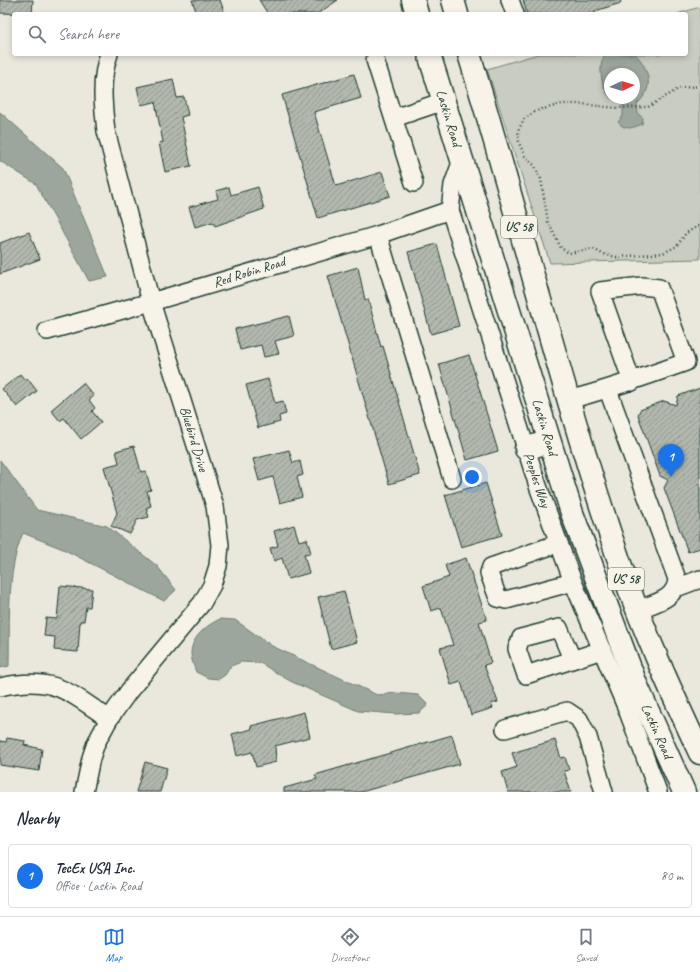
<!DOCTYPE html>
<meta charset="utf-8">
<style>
:root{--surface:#fff;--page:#f6f6f7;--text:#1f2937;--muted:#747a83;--line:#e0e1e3;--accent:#1a73e8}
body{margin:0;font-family:Caveat,sans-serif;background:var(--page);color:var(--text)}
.compass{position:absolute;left:604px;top:68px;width:36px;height:36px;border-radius:50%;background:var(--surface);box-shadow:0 2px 6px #0003;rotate:86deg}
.you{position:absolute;left:472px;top:477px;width:14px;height:14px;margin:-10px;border:3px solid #fff;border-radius:50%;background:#1a73e8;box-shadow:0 0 0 6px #1a73e833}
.badge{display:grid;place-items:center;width:26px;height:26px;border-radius:50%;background:var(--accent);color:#fff;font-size:13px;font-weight:700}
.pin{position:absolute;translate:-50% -33px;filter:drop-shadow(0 1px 2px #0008)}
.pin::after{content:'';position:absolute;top:21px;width:14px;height:12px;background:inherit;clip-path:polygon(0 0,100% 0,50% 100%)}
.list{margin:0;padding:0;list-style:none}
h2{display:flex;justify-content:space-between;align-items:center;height:52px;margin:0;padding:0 16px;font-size:17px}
h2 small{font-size:13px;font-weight:400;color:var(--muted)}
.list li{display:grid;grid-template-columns:26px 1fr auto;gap:12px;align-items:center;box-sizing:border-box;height:64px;margin:0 8px 8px;padding:0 8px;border:1px solid var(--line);border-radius:4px}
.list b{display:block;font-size:15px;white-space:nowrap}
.list p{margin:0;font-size:13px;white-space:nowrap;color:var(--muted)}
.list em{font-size:13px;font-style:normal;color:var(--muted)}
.icon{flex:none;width:22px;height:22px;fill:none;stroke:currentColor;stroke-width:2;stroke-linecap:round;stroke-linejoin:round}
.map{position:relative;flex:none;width:700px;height:792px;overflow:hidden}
.search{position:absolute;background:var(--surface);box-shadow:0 2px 6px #0003;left:12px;right:12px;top:12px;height:44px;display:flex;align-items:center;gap:10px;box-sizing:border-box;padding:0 14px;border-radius:4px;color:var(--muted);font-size:15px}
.sheet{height:124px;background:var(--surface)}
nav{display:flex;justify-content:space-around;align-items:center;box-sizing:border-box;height:56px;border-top:1px solid var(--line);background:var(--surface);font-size:11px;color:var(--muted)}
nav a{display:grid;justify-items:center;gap:2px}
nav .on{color:var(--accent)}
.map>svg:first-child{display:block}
</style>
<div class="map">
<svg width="700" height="792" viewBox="0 0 700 792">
<defs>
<pattern id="building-hatch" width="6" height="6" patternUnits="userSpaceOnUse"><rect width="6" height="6" fill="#b2b8ae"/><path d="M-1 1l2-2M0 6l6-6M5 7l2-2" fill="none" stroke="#90978e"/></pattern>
</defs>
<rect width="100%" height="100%" fill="#eae8dd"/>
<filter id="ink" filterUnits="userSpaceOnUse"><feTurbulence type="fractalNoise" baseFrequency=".025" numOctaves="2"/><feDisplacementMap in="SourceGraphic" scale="8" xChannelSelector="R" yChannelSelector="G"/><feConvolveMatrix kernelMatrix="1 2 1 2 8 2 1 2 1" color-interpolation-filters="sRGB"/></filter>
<g filter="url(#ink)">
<path fill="#c8ccc1" stroke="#74847a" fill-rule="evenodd" d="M700,7v252l-150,4 -63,-194 51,-15h148v-40h-9zM610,74h24v24h-24z"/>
<g fill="#9ca69c" stroke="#6a7c72">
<path d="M606,54h29c10,9 18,28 10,40 -2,4 -5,7 -8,10l1,10 5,4 -1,6c-9,4 -17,7 -24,-2l5,-6v-11l-10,-7h21v-24h-24v23c-9,-8 -13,-35 -4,-43z"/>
<path d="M0,112l63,56 45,109 -19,4 -53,-97 -36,-23z"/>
<path d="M0,460l37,50 70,16 50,40 19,24 -12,11 -101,-52 -40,-16c-17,38 -13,92 -14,133l-9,2z"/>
<path d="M220,619l15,1 37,26 105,49 19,-2 22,2 10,10 -9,8 -23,1 -38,-3 -68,-30 -30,-18 -19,-1 -10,4 -6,9 -6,4 -11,-1 -12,-6c-2,-6 -5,-13 -5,-18 0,-17 16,-29 29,-35z"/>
</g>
<g fill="url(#building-hatch)" stroke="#1f3d34">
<path d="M0,0h33l-1,14 -32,-1z"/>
<path d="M192,0h28l5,14h-28z"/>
<path d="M259,0h79l-21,14h-49z"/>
<path d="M523,0h97l1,3 -26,8 1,3h-69z"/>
<path d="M354,74l7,24 -47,14 22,74 46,-14 8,24 -72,22 -36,-123z"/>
<path d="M173,79l4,19 7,-1 4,18 -7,2 10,49 -26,6 -6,-29 4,-1 -8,-40 -14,3 -4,-18z"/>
<path d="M229,187l2,8 27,-8 6,22 -49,17 -2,-4 -18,5 -6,-20 29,-8 -2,-8z"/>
<path d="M29,232l11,27 -40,15v-31z"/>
<path d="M437,244l22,82 -28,8 -23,-82z"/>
<path d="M358,267l7,33 3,-1 13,48 2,-1 37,129 -31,9 -61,-208z"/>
<path d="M289,316l5,20 -19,5 4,13 -15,3 -3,-12 -21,5 -5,-21z"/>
<path d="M469,355l29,96 -31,9 -28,-96z"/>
<path d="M20,374l5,6 2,-2 10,13 -20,16 -15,-18z"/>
<path d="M268,379l7,24 8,-2 3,13 -7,2 1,6 -22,6 -12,-43z"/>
<path d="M83,383l11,13 -5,4 6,8 -3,3 9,11 -20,17 -17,-21 -4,3 -9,-11z"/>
<path d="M700,388v160l-12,4 -24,-64 4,-8 -8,-4 -22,-61 2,-5 24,-9 12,4 2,-9z"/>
<path d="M134,446l7,26 5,-1 5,19 -4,1 4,15 -5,2 3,9 -12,3 -7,14 -19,-8 6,-13 -13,-46 15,-4 -3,-12z"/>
<path d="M289,450l4,13 7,-2 3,14 -6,2 5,20 -22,6 -7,-26 -14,4 -6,-22z"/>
<path d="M486,483l16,52 -41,12 -16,-52z"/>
<path d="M294,525l5,16 8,-2 4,14 -7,1 5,19 -21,6 -6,-21 -8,3 -4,-13 8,-2 -4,-15z"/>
<path d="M466,558l21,62 -8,2 12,41 -7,2 14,37 -7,2 2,4 -22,7 -10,-33 -10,3 -11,-37 13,-3 -12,-37 -10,3 -8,-25 26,-9 -4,-12z"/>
<path d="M60,586l32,3 -2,18h-4l-2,14h-4l-2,31 -24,-2 1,-13 -11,-1 2,-18 11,1z"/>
<path d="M344,591l13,51 -26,7 -13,-52z"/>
<path d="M304,712l6,25 -35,9 1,16 -20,5 -4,-15 -15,4 -5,-22 20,-5 -1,-3z"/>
<path d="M452,735l8,29 -99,28h-77v-4l33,-9 -2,-4z"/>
<path d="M7,738l18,3 -1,4 18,4 -3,22 -39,-6v-24l6,1z"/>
<path d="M555,740l6,18 4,-1 4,13 -5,1 7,21h-63l-6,-20 15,-5 -5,-14z"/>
<path d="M145,762l22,6 -7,24h-24z"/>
</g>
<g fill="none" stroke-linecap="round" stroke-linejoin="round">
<g stroke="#1f3d34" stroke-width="20">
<g id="minor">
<path d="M510,0l5,14"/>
<path d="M375,60l39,123"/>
<path d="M394,118l50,-17"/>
<path d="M462,160l-9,25 -3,25 88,276 35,96 54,127 31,83"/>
<path d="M378,235l74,244"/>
<path d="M47,331l104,-29 227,-67 72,-25"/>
<path d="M608,390l69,189c-1,21 -23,24 -40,31"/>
<path d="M568,400c40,-10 79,-24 118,-38l-27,-74 -17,-2 -42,5 32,91"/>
<path d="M559,543l-68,24 -2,6 9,25 8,2 67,-18"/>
<path d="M676,588l24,-9"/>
<path d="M572,659l-13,-31 -38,10 -4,11 9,26 76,-25"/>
<path d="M0,687c52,-12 68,4 109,32"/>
<path d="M505,729l62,-18 12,8 9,18 16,55"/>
<path d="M84,792l7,-34 5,-15 13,-24 20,-28 73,-88 10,-18 6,-19 2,-21 -5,-39 -64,-204 -45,-171c-3,-26 -6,-52 3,-77"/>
</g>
</g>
<g stroke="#1f3d34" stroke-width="25">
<g id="major">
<path d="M413,0l4,14"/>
<path d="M453,0l4,14"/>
<path d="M429,54l143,459 64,171 48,108"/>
<path d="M469,54c53,172 95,348 154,518 22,62 49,121 77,181"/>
<path d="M526,449l23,-8"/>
</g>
</g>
<path stroke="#1f3d34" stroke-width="2.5" stroke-dasharray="1 3" stroke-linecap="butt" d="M700,86l-20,2 -32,19 -32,1 -34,-4h-20l-26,7 -12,8 -6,12 1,12 6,13 9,9 7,14 7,43 13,26 8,5 24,-4 10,5 14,3 46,-4 14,-7 9,-13 14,-8"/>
<use href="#minor" stroke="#f7f3e8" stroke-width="17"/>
<use href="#major" stroke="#f7f3e8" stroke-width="22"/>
</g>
</g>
<g text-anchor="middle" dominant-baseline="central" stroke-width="3" stroke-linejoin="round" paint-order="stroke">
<g fill="#f7f3e8" stroke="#60746a" stroke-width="1">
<rect x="501" y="216" width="36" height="22" rx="3"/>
<rect x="608" y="568" width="36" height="22" rx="3"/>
</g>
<g font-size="13" font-weight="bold" fill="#1f3d34">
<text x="519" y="227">US 58</text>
<text x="626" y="579">US 58</text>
</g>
<g font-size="14" fill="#1f3d34" stroke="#f7f3e8">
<text transform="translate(449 118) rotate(73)">Laskin Road</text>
<text transform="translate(249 272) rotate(-17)">Red Robin Road</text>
<text transform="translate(545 427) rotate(73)">Laskin Road</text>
<text transform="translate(194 439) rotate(73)">Bluebird Drive</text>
<text transform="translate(537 480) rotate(71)">Peoples Way</text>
<text transform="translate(657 731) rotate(66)">Laskin Road</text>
</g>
</g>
</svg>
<svg class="compass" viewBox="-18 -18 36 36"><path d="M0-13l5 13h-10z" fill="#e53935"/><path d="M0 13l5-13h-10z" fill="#747a83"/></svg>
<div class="you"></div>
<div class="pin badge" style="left:671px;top:477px">1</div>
<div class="search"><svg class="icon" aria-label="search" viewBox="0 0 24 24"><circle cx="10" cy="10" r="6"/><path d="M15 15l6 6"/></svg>Search here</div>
</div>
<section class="sheet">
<h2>Nearby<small></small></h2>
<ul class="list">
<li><span class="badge">1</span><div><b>TecEx USA Inc.</b><p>Office · Laskin Road</p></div><em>80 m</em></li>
</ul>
</section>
<nav>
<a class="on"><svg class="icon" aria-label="map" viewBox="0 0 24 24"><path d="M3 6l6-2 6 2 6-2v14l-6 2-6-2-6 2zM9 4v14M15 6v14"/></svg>Map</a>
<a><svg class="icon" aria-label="directions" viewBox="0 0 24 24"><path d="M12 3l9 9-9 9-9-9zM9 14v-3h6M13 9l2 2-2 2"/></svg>Directions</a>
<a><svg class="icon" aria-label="saved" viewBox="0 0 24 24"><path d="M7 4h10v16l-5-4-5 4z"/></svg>Saved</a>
</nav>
